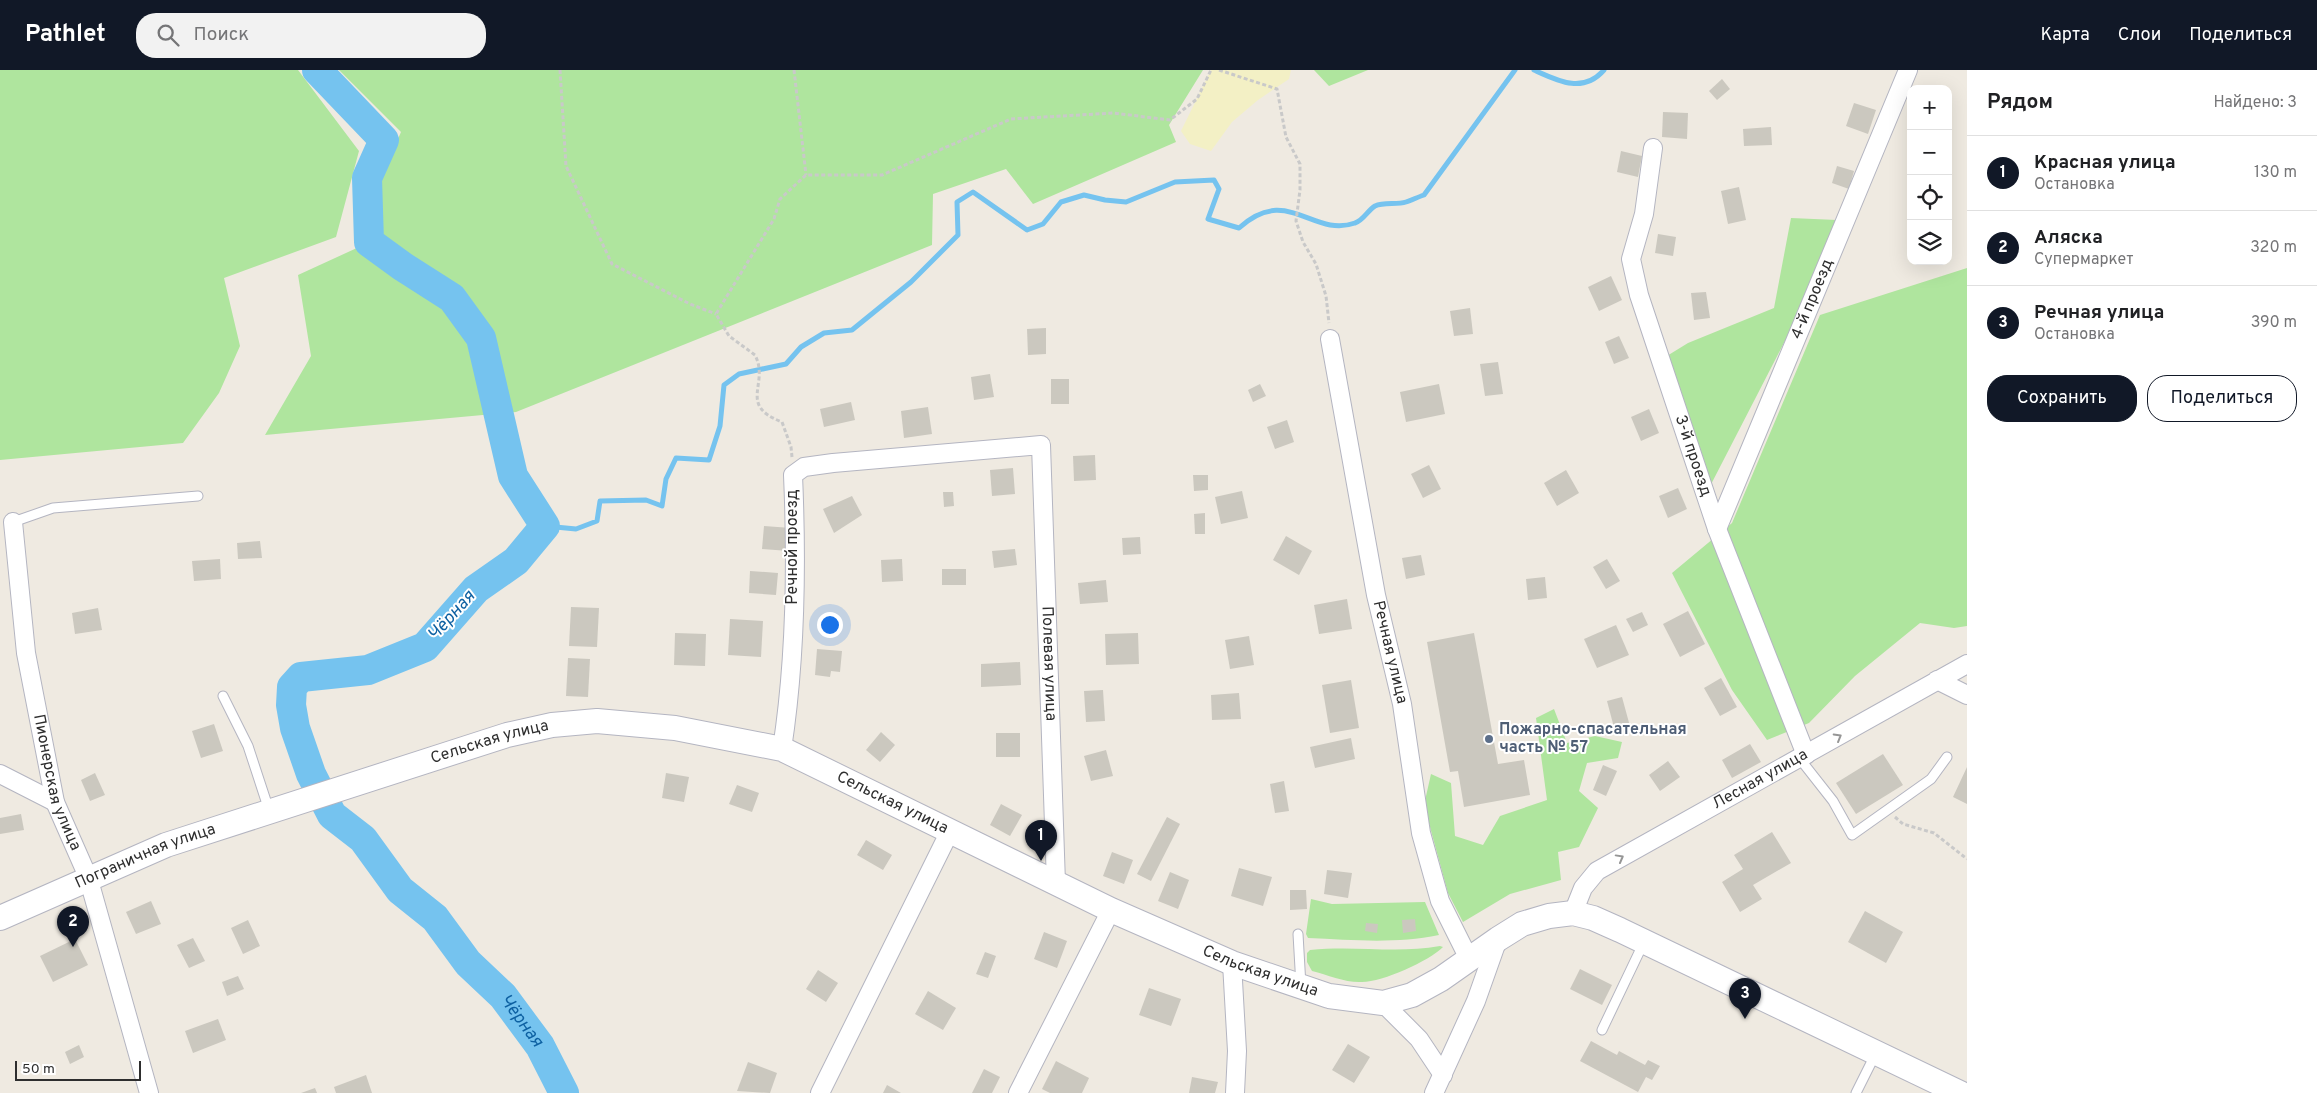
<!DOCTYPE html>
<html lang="ru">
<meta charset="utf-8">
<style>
:root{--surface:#fff;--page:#f2f2f2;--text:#202124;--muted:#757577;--line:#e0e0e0;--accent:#111827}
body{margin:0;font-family:Overpass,sans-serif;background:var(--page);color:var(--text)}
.controls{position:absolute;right:15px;top:15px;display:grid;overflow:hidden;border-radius:10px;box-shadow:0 5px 20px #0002}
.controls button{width:45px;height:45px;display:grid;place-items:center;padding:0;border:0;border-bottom:1px solid var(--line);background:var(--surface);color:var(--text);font:25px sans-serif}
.scale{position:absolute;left:15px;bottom:12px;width:126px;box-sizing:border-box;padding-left:5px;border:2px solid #2e2e2e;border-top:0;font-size:14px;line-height:18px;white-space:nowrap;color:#2e2e2e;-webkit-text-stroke:4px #fff;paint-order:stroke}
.you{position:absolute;left:829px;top:554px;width:18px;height:18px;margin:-12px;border:4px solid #fff;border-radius:50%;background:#1a73e8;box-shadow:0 0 0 8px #1a73e833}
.badge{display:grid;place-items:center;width:32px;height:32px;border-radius:50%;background:var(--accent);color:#fff;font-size:16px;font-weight:700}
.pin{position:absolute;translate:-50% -41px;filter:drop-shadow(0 1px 2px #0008)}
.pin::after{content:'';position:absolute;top:26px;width:18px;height:15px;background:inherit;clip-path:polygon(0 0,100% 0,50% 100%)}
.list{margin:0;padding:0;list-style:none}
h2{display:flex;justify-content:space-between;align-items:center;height:65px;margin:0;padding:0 20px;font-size:21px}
h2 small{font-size:16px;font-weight:400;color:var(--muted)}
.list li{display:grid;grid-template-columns:32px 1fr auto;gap:15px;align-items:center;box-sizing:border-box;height:75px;padding:0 20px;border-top:1px solid var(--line)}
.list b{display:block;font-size:19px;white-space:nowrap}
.list p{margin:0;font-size:16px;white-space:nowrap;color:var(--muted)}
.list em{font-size:16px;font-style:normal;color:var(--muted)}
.actions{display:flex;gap:10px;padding:15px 20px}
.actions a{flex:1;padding:11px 0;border:1px solid var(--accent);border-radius:20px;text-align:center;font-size:18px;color:var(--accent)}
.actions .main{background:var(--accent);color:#fff}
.icon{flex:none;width:28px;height:28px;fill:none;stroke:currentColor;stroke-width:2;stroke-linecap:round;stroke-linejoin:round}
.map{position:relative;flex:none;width:1967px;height:1023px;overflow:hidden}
header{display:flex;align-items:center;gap:30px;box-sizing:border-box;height:70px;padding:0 25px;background:var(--accent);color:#fff}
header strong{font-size:24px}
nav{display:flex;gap:28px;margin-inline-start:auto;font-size:18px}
.search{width:350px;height:45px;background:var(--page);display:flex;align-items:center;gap:12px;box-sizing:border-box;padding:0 18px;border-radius:20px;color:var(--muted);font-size:19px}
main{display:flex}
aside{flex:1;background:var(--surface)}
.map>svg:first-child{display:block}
</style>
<header>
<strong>Pathlet</strong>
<div class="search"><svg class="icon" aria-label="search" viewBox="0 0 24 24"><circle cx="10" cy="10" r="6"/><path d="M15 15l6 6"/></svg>Поиск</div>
<nav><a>Карта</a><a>Слои</a><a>Поделиться</a></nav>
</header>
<main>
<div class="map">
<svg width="1967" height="1023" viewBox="0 0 1967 1023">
<rect width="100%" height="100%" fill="#efeae1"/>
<g fill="#afe59e">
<path d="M0,0h298l61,81 -23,86 -112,41 16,68 -21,47 -36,50 -183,17z"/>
<path d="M339,0h864l-34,55 7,17 -143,62 -27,-35 -73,25 -1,51 -416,167 -251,23 46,-79 -13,-81 85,-39 -3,-56 21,-48z"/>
<path d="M1314,0h54l-39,16z"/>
<path d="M1791,148l46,2 -32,82 -100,194 -43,-137 26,-16 86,-35z"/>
<path d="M1967,198v358l-13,2 -34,-5 -65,53 -46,47 -42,17 -35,-50 -60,-117 60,-50 88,-208z"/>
<path d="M1554,639l13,34 28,-7 27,6 -4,16 -31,5 -8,28 19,17 -19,39 -21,5 3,28 -51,14 -47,28 -15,-29 -24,-88 7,-31 20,9 4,53 28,9 17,-29 47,-16 -11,-82z"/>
<path d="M1311,829l21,5 93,-2 14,33c-44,9 -86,5 -131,3l-2,-4z"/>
<path d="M1440,876l3,1c-14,14 -60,35 -81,35 -16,1 -34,-7 -50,-11l-5,-9v-9l3,-3c45,-5 85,4 130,-4z"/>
</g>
<path fill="#f3f0c5" d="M1211,0h80l-2,9 -31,21 -26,22 -21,29 -21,-7 -9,-13z"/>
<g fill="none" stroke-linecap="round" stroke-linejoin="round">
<g stroke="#75c3ef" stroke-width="5">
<path d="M1534,0c24,11 49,24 70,0"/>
<path d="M545,456l31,3 21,-8 3,-20 46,-1 16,6 4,-27 10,-21 33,2 11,-34 4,-41 15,-11 47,-10 15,-17 23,-14 28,-3 59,-48 47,-47 -1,-33 16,-10 54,38 16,-6 18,-22 23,-7 21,5 21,2 49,-20 39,-2 5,9 -11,30 31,9c48,-44 73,10 116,-5 8,-2 13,-13 20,-17 9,-4 22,-1 31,-4 6,-2 12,-5 18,-7l91,-125"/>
</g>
<path stroke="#75c3ef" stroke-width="30" id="s1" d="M317,0l67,70 -17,38 2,64 33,24 50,32 29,40 32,138 32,50 -29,35 -40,28 -51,58 -57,23 -67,7 -9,10 -1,18 4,23 16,46 21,41 31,24 37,51 35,28 33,45 35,33 37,50 24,47"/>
</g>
<g fill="#cbc8bf">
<path d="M1722,9l8,10 -13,11 -8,-9z"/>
<path d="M1854,33l22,7 -8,24 -22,-8z"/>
<path d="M1663,42l25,1 -1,26 -25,-2z"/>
<path d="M1771,57l1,18 -28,1 -1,-17z"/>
<path d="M1621,81l21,5 -4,21 -21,-5z"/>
<path d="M1837,96l17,5 -5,18 -17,-6z"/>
<path d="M1739,117l7,33 -18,4 -7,-33z"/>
<path d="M1658,164l18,3 -3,19 -18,-3z"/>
<path d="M1611,206l11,24 -23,11 -11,-24z"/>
<path d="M1706,222l4,26 -16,2 -3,-27z"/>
<path d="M1470,238l3,26 -19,2 -4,-25z"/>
<path d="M1046,258v26l-18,1 -1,-26z"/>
<path d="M1619,266l10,22 -15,6 -9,-22z"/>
<path d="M1498,292l5,32 -18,2 -5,-32z"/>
<path d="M990,304l4,23 -20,3 -3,-23z"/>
<rect x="1051" y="309" width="18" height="25"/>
<path d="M1260,314l6,12 -13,6 -5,-12z"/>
<path d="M1439,314l6,30 -39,8 -6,-30z"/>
<path d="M851,332l4,18 -31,7 -4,-18z"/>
<path d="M928,337l4,27 -28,4 -3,-27z"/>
<path d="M1649,339l10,24 -18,8 -10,-24z"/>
<path d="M1287,350l7,22 -19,7 -8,-22z"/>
<path d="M1095,385l1,25 -22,1 -1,-25z"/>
<path d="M1429,395l12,24 -18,9 -12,-24z"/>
<path d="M1013,398l2,26 -23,2 -2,-26z"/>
<path d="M1566,400l13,23 -22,13 -13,-23z"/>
<path d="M1193,405h15v15l-14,1z"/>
<path d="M1678,418l9,21 -19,9 -9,-22z"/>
<path d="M1242,421l6,27 -27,6 -6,-27z"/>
<path d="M943,422h10l1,14 -10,1z"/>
<path d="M852,426l10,19 -28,18 -11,-24z"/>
<path d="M1205,443v21h-10l-1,-20z"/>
<path d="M764,456l27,2 -2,23 -27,-2z"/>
<path d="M1286,466l26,15 -13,24 -26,-15z"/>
<path d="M1140,467l1,17 -18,1 -1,-17z"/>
<path d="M260,471l2,17 -24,1 -1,-16z"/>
<path d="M1015,479l2,16 -23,3 -2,-17z"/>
<path d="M1421,485l4,20 -19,4 -4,-21z"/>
<path d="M220,489l1,20 -27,2 -2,-20z"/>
<path d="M902,489l1,22 -21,1 -1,-22z"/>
<path d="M1607,489l13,22 -14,8 -13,-22z"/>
<rect x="942" y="499" width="24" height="16"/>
<path d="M750,501l28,2 -2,22 -27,-2z"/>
<path d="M1545,507l2,21 -19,2 -2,-21z"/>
<path d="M1106,510l2,22 -28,2 -2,-21z"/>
<path d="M1347,529l5,30 -33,5 -5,-29z"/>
<path d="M571,537l28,1 -2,39 -28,-1z"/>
<path d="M98,538l4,22 -27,4 -3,-21z"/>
<path d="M1688,541l17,33 -25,13 -17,-33z"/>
<path d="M1642,542l6,13 -15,7 -7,-13z"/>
<path d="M730,549l33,2 -2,36 -33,-2z"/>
<path d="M1616,555l13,30 -32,13 -13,-29z"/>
<path d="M675,563l31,1 -1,32 -31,-1z"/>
<path d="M1138,563l1,31 -33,1 -1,-31z"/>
<path d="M1474,563l24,131 26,-4 6,35 -66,12 -6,-36 -8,1 -23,-130z"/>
<path d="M1249,566l5,29 -24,4 -5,-29z"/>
<path d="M817,579l25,2 -2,21 -9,-1 -1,6 -15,-2z"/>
<path d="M568,588l22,1 -2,38 -22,-1z"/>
<path d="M1020,592l1,23 -40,2v-23z"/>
<path d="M1721,608l16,29 -17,9 -16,-28z"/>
<path d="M1351,610l8,48 -29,5 -8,-48z"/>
<path d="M1103,620l2,31 -19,1 -2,-31z"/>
<path d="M1239,623l2,26 -29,1 -1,-25z"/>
<path d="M1622,627l9,33 -15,5 -9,-34z"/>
<path d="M214,654l9,27 -22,7 -9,-27z"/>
<path d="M881,662l14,13 -15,17 -14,-12z"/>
<rect x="996" y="663" width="24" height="24"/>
<path d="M1351,668l4,21 -40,9 -5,-21z"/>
<path d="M1750,674l11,18 -29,16 -10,-18z"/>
<path d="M1106,680l7,26 -22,5 -7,-25z"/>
<path d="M1883,684l20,31 -47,29 -20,-31z"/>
<path d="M1668,691l12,16 -20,14 -11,-16z"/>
<path d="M1603,695l14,6 -11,25 -13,-6z"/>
<path d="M1967,697v37l-14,-7z"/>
<path d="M95,703l10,22 -15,6 -9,-21z"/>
<path d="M666,703l23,4 -5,25 -22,-4z"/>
<path d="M1284,711l5,30 -14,2 -5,-29z"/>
<path d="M737,715l22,8 -7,19 -23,-8z"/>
<path d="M1001,734l21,11 -12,21 -20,-11z"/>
<path d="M21,744l3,16 -24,4v-16z"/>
<path d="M1167,747l13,7 -29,57 -14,-7z"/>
<path d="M1772,762l19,31 -38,22 9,14 -22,13 -18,-30 21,-13 -9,-14z"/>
<path d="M866,770l26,15 -9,15 -26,-15z"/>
<path d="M1112,782l21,8 -9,24 -21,-8z"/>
<path d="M1239,798l33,9 -9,29 -32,-10z"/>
<path d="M1327,800l25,3 -4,25 -24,-4z"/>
<path d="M1170,802l19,8 -11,29 -20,-8z"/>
<path d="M1290,820h16l1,19 -17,1z"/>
<path d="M151,831l10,23 -25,10 -10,-22z"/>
<path d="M1865,841l38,21 -17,31 -38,-21z"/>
<path d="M1415,849l1,12 -13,2 -1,-13z"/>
<path d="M248,850l12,26 -17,8 -12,-26z"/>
<path d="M1366,853l12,1 -1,9 -12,-2z"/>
<path d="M1044,862l23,9 -10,27 -23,-9z"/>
<path d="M193,868l12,23 -16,7 -12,-23z"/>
<path d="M75,869l13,26 -35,17 -13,-26z"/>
<path d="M985,882l11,4 -8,22 -12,-4z"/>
<path d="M1580,899l32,16 -10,20 -32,-16z"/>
<path d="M818,900l20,13 -12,19 -20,-13z"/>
<path d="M238,906l6,13 -17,7 -5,-14z"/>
<path d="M1149,918l32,11 -10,27 -32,-11z"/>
<path d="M928,921l28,17 -13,22 -28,-16z"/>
<path d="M218,949l8,21 -33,13 -8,-22z"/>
<path d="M1591,971l26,14 2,-4 26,14 3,-5 12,6 -8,14 -6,-3 -8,15 -58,-31z"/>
<path d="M1348,974l22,13 -16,26 -22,-13z"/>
<path d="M79,975l5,12 -14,7 -5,-12z"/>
<path d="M1056,991l33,17 -7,15h-32l-8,-4z"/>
<path d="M748,992l29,11 -7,20 -33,-2z"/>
<path d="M984,999l16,8 -8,16h-20z"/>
<path d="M366,1005l6,18h-36l-2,-6z"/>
<path d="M1192,1007l26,5 -3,11h-26z"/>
<path d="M887,1015l14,8h-18z"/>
<path d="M315,1018l2,5h-16z"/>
</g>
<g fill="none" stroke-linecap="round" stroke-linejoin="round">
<g stroke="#b4b5c1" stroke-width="11">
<g id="lane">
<path d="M13,452l40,-14 145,-12"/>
<path d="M223,626l25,50 21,64"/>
<path d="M1800,689l33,42 19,34 79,-56 16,-22"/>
<path d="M1298,864l3,52"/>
<path d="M1602,960l42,-88"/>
<path d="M1856,1023l20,-40"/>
</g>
</g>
<g stroke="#b4b5c1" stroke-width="20">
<g id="street">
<path id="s2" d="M1653,78l-9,66 -13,45 8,36 78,234 89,226"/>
<path id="s3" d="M1330,269l46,256 26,109 19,129 19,68 29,58"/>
<path id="s4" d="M13,452l13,131 29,149 33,75 61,216"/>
<path id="s5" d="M1717,459l191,-459"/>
<path d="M1937,610l30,15"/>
<path id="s6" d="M782,679c14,-91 15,-183 11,-274l11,-8 29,-4 208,-18 15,438"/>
<path d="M0,704l55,28"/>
<path id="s7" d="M1573,843l10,-25 14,-17 370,-207"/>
<path d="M1232,893l5,88 -2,42"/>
<path d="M1383,933l36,36 24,36"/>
<path d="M820,1023l130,-262"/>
<path d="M1018,1023l93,-183"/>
<path d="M1434,1023l42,-92 22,-62"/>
</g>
</g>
<g stroke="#b4b5c1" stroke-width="26">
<g id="secondary">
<path id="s8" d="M0,848l166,-73 341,-110 45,-10 45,-4 78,7 107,21 329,161 121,53 97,33 54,7 29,-8 29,-16 57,-40 24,-15 27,-8 24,-3 20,5 27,12 340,163"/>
</g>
</g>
<g stroke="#c9c9c9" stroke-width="3" stroke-dasharray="4 2.5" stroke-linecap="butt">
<path d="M560,0l6,96 46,98 78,40 26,10"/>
<path d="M794,0l12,105"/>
<path d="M1219,0l58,19 9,48 14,27v26l-4,31 7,21 13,22 10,32 3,27"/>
<path d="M792,387l-1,-10 -9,-25c-45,-17 -12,-38 -27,-67l-26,-19 -13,-22 58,-95 6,-20 26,-24h76l129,-56 102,-6 57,7 27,-21 14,-29"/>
<path d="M1895,747l8,7 31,9 33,26"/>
</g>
<use href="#lane" stroke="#fff" stroke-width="9"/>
<use href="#street" stroke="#fff" stroke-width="18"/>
<use href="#secondary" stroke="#fff" stroke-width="24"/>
</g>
<defs><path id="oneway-chevron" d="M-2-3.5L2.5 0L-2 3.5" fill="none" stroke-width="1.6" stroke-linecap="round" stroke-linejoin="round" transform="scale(1.25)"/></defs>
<g stroke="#969696">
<use href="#oneway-chevron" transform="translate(1838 667) rotate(-30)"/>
<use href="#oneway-chevron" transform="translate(1620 788) rotate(-29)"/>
</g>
<circle fill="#5c6f8a" stroke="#fff" stroke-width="2" cx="1489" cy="669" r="5"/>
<g text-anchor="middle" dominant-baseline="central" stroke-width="4" stroke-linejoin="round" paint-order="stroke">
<g font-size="16" fill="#2e2e2e" stroke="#fff">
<text stroke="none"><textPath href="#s5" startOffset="249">4-й проезд</textPath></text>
<text stroke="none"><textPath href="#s2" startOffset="320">3-й проезд</textPath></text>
<text transform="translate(793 477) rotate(-90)">Речной проезд</text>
<text stroke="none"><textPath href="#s3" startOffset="319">Речная улица</textPath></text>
<text stroke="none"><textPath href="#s6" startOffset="745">Полевая улица</textPath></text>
<text stroke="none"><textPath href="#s8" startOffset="521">Сельская улица</textPath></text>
<text stroke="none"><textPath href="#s7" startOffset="236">Лесная улица</textPath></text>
<text stroke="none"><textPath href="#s4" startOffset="265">Пионерская улица</textPath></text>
<text stroke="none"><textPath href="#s8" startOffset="941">Сельская улица</textPath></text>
<text stroke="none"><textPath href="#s8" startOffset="158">Пограничная улица</textPath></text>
<text stroke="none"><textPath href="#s8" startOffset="1346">Сельская улица</textPath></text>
</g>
<g font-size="16" font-weight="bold" fill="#4e5e75" stroke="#fff" text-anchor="start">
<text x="1499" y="660">Пожарно-спасательная<tspan x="1499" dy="18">часть № 57</tspan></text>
</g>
<g font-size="18" font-style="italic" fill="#0e61a2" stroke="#fff">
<text transform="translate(452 546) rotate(-48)">Чёрная</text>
<text stroke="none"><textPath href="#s1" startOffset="1285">Чёрная</textPath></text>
</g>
</g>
</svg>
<div class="controls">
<button>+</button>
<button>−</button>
<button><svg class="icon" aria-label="locate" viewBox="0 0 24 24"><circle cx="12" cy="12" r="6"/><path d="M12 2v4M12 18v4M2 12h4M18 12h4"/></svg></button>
<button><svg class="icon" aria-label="layers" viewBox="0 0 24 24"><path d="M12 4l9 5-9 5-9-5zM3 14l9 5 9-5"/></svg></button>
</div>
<div class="scale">50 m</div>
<div class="you"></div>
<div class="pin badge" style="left:1041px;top:791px">1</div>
<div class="pin badge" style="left:73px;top:877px">2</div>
<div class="pin badge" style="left:1745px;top:949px">3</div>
</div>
<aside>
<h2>Рядом<small>Найдено: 3</small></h2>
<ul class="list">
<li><span class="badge">1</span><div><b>Красная улица</b><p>Остановка</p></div><em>130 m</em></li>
<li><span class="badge">2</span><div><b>Аляска</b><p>Супермаркет</p></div><em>320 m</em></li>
<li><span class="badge">3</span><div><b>Речная улица</b><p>Остановка</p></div><em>390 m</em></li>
</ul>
<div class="actions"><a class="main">Сохранить</a><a>Поделиться</a></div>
</aside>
</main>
